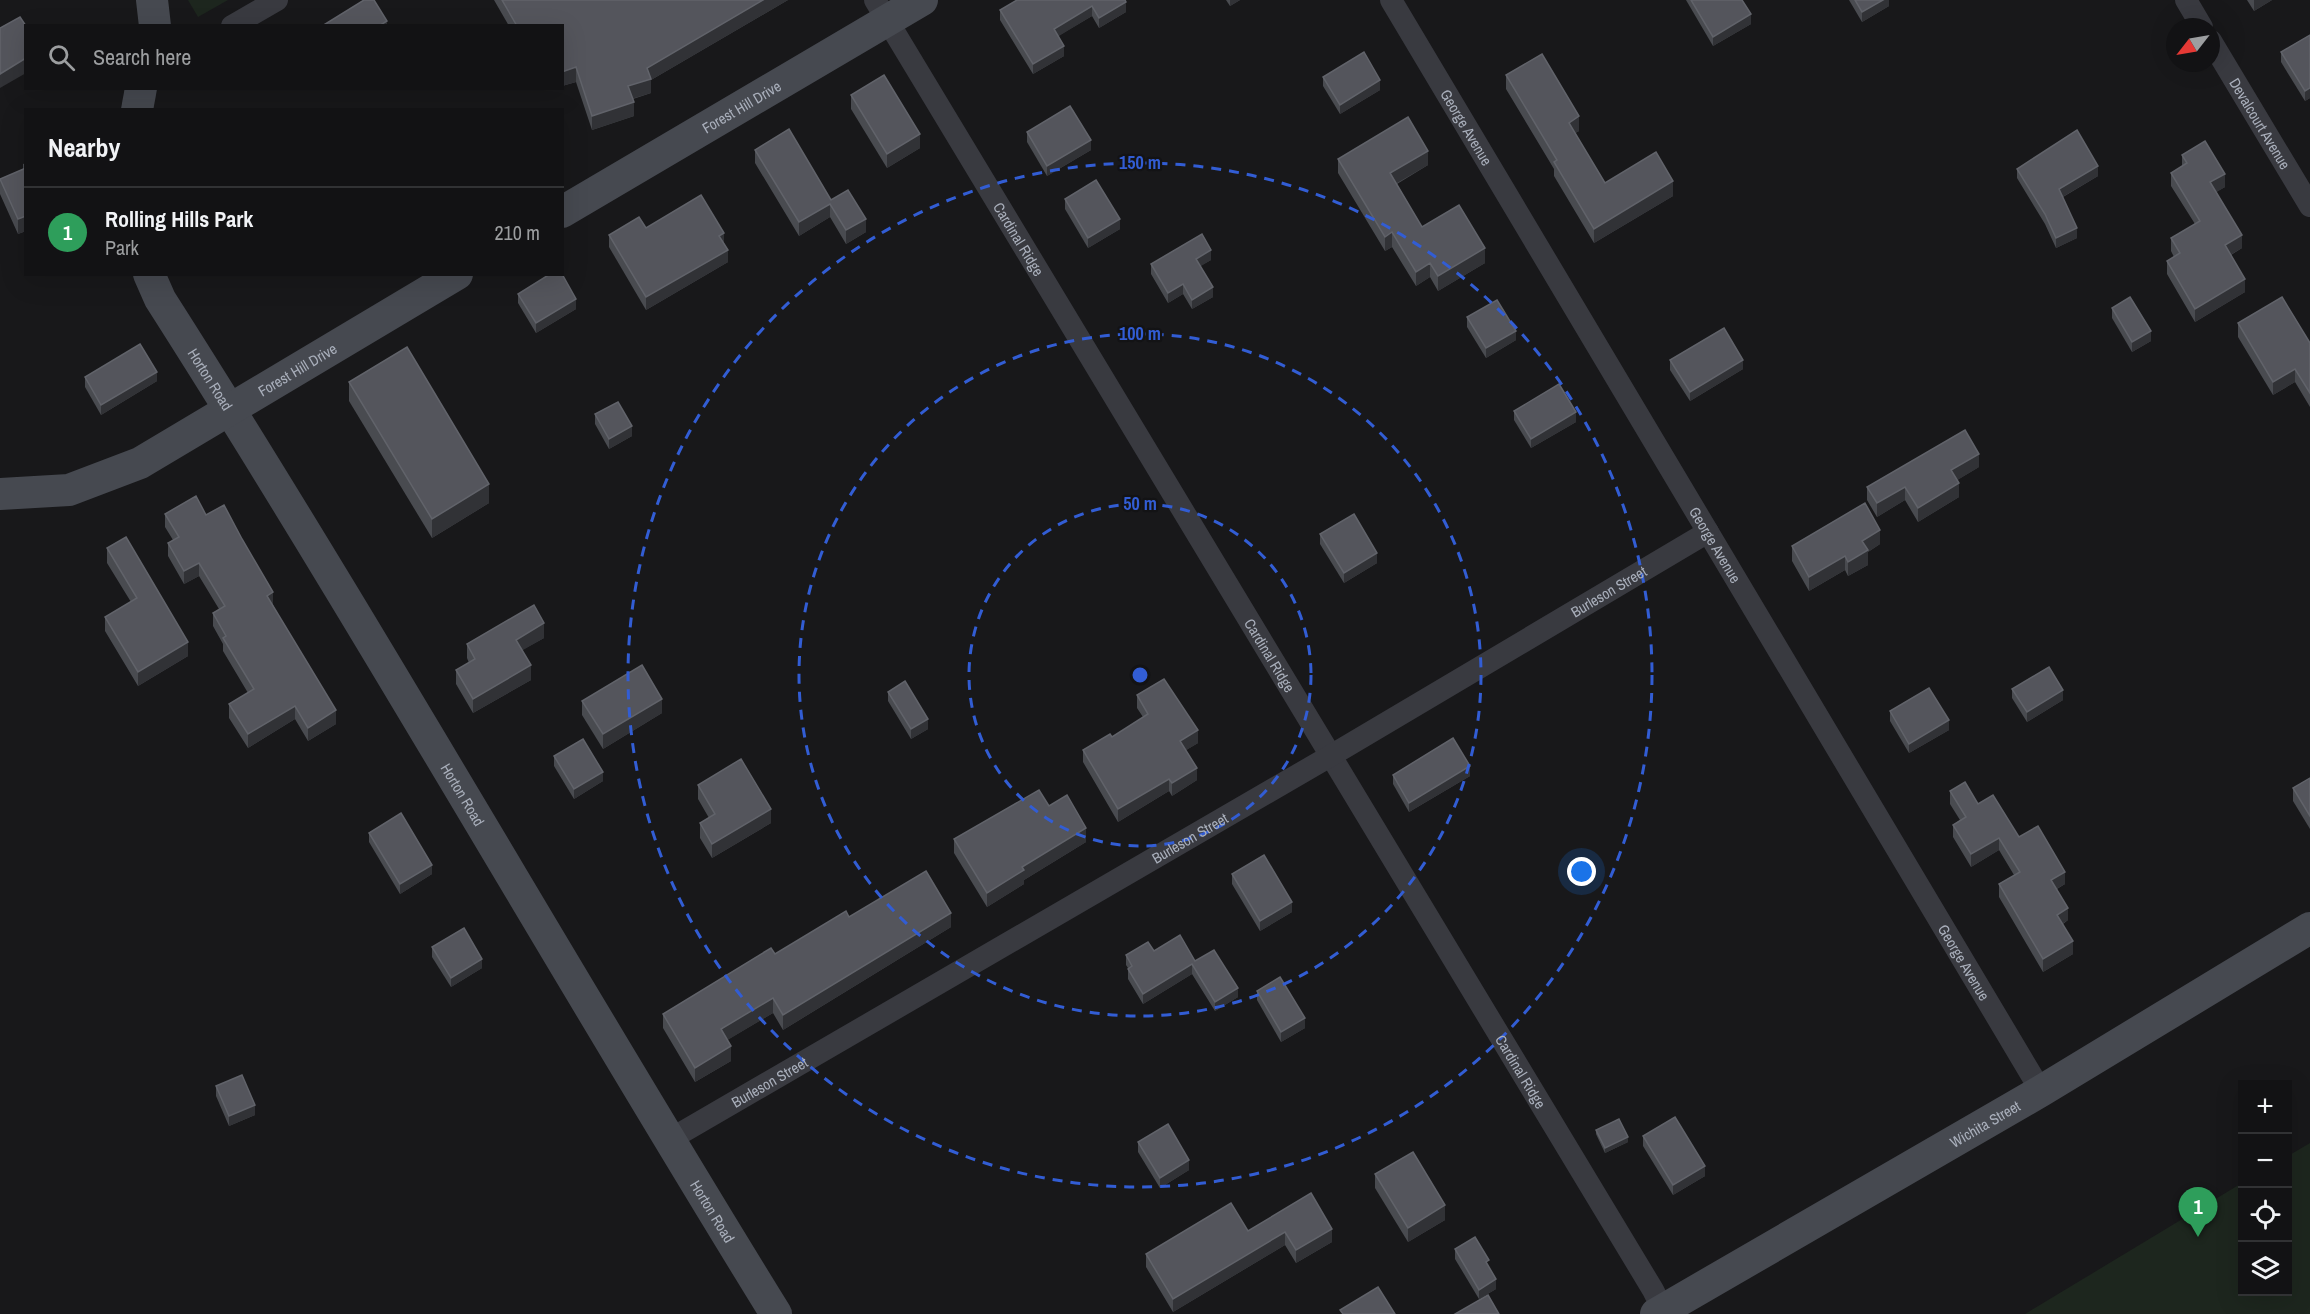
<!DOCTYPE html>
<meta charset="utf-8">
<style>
:root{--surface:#121214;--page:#1b1b1d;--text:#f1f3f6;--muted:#9c9ea0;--line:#313234;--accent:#d93025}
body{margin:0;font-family:"Archivo Narrow",sans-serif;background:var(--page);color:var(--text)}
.controls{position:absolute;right:18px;bottom:18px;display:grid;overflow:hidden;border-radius:0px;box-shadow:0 6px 24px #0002}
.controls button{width:54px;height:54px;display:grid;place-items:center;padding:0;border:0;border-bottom:2px solid var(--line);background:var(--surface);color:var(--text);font:30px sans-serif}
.compass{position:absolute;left:2166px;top:18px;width:54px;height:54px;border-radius:50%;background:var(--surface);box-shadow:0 6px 24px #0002;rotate:239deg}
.you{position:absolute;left:1582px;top:872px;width:21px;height:21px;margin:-15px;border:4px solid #fff;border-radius:50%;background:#1a73e8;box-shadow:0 0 0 9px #1a73e833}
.badge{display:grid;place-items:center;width:39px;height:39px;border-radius:50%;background:var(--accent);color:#fff;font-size:20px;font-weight:700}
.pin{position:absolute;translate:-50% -50px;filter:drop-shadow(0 2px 3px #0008)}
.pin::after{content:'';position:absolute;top:32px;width:21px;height:18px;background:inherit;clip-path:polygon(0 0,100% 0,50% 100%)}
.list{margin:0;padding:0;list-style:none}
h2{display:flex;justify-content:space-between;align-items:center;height:78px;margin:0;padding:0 24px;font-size:26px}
h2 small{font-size:20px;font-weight:400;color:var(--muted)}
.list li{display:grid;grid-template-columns:39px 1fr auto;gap:18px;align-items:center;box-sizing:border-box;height:90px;padding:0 24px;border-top:2px solid var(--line)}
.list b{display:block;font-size:22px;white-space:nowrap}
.list p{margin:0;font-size:20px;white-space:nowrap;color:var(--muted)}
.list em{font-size:20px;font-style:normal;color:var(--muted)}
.icon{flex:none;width:33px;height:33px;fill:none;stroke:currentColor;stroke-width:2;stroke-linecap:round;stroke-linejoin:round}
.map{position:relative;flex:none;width:2310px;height:1314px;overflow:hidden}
.search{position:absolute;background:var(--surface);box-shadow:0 6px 24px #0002;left:24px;top:24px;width:540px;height:66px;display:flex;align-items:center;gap:15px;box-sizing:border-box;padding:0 21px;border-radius:0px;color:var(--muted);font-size:22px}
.panel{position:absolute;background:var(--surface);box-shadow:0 6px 24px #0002;left:24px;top:108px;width:540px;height:168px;border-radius:0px}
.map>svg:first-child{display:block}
</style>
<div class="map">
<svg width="2310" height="1314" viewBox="0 0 2310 1314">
<rect width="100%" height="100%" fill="#18181a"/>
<g fill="#1d261e">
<path d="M188,0h40l-30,17z"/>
<path d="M2310,1143v171h-285l217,-131v109h46v-136z"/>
</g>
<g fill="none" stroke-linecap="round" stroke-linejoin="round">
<g stroke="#393a40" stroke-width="22">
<path id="s1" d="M875,0l778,1290 10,20"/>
<path id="s2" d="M1391,0l650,1091"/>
<path d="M2186,0l16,27"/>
<path d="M232,26l45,-26"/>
<path id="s3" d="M2211,41l99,165"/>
<path id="s4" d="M669,1140l663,-385 376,-223"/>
</g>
<g stroke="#464950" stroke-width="32">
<path d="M152,0l3,26"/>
<path d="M137,110l4,-22"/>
<path id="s5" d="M562,212l360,-212"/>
<path id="s6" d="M149,274l11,25c213,334 408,679 616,1015"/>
<path id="s7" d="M0,494l69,-4 71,-27 317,-189"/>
<path id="s8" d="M1656,1314l385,-223 269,-163"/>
</g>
</g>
<g fill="#494b50">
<path d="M494,0h294l-137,80v13l-18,6 1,17 -42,14 -16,-48 -14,4v-60h-53z"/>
<path d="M1125,0l1,12 -27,16 -7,-12 -34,20 6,20 -31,18 -33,-54v-10z"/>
<path d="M1226,0h14l-10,6z"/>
<path d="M1686,0h56l9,24 -38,22z"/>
<path d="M1849,0h40v6l-27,16z"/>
<path d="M2247,0h25l-18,11z"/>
<path d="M2310,35v63l-5,3 -24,-39v-10z"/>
<path d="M1506,75l73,56 -4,2 30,50 68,13 -79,47 -40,-67v-7l-48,-80z"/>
<path d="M1323,77l57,13 -40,24 -17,-28z"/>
<path d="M851,95l69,53 -33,20 -36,-59z"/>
<path d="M1027,132l64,18 -44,26 -20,-34z"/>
<path d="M755,150l76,50 35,32 -20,12 -16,-27 -31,19 -44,-73z"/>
<path d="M2182,155l43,32 -9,5 26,56 -11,7 14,37 -50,30 -28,-48v-13l7,-4 -3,-6v-13l24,-14 -24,-38v-13l11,-6z"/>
<path d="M1338,159l90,6 -31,19 25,43 63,36 -47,28 -8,-14 -14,9 -24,-39 -7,4 -47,-78z"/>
<path d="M26,163v68l-8,3 -18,-40v-15l23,-10v-5z"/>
<path d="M2017,169l81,7 -35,21 14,41 -21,10 -11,-24 -28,-46z"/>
<path d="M1065,199l55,30 -32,19 -23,-39z"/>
<path d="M646,228l78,15 4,19 -82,48 -37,-63v-12z"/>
<path d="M1211,260l-11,6 13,31 -21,12 -9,-15 -15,9 -17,-29v-10z"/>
<path d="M518,294l58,15 -40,24 -18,-30z"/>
<path d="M2112,308l39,33 -19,11 -20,-34z"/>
<path d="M1467,317l49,23 -30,18 -19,-31z"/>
<path d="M2238,323l72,20v64l-15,-25 -22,13 -35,-58z"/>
<path d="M1670,360l73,9 -53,32 -20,-31z"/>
<path d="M85,377l72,4 -56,34 -16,-28z"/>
<path d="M349,382l140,121 -57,35 -83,-137z"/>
<path d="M1514,411l62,11 -45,26 -17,-28z"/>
<path d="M595,414l37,22 -23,13 -14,-25z"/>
<path d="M1979,467l-22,13 2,17 -41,25 -13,-22 -28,17 -10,-17v-13z"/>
<path d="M165,514l41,1 67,90 63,119 -28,17 -13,-22 -47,29 -19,-30v-14l19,-11 -25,-42v-7l-10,-18v-13l6,-4 -20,-33 -15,8 -16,-28v-13l5,-3 -8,-13z"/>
<path d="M1320,534l57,29 -33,20 -24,-39z"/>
<path d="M1880,544l-12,8v13l-20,11 -3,-6 -36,21 -17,-30v-15z"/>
<path d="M107,548l81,108 -50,30 -33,-55v-14l26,-15 -24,-39z"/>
<path d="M544,638l-22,12 9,30 -58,33 -17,-29v-14l13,-7 -2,-5v-14z"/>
<path d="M2012,689l51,11 -36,22 -15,-24z"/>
<path d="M888,692l40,37 -17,10 -23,-38z"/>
<path d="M1137,695l61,48 -12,7 11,30 -25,16 -3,-5 -51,31 -35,-60v-12l29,-13 31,-20 -6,-9z"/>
<path d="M582,701l80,12 -59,36 -21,-34z"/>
<path d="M1890,711l59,19 -40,23 -19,-32z"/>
<path d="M554,756l49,25 -29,18 -20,-33z"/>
<path d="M1393,775l77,1 -61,36 -16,-28z"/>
<path d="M2310,778v51l-17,-28v-13z"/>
<path d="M698,785l73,38 -59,35 -12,-20v-15l9,-5 -11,-19z"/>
<path d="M1950,791l28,13 41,33 46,47 -8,5 11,31 -5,4 10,30 -30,18 -44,-75v-13l15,-9 -15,-25 -28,17 -18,-30v-12l7,-5 -10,-16z"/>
<path d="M1049,806l37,36 -62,38v4l-37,23 -33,-54v-14z"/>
<path d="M369,833l63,41 -32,20 -31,-52z"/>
<path d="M1232,874l60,38 -32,19 -28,-47z"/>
<path d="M849,917l102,10 -168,103 -10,-17 -46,27 4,21 -36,21 -32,-54v-14l112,-60z"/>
<path d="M432,947l50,21 -31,19 -19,-30z"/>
<path d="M1154,951l41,10 43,36 -23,14 -23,-37 -49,30 -15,-25v-11l-2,-3v-10z"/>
<path d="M1257,991l48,37 -24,14 -24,-42z"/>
<path d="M216,1086l39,29 -26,11 -13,-30z"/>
<path d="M1596,1130l32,12 -23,11 -9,-19z"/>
<path d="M1643,1136l62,40 -32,19 -30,-49z"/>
<path d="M1138,1142l51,28 -29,18 -22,-36z"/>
<path d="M1375,1174l70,46 -37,22 -33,-54z"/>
<path d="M1311,1193l21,49 -36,21 -11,-18 -112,67 -27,-45v-13l102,-23z"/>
<path d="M1455,1249l34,18 7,22 -17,10 -24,-40z"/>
</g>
<g fill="#313236">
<path d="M763,0h25l-137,80v13l-23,7v-14l19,-18z"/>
<path d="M1230,0h10l-10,6z"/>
<path d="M1883,0h6v6l-27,16v-10z"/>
<path d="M2254,0h18l-18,11z"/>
<path d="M1126,2v10l-27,16v-10z"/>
<path d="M1092,6v10l-38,23v-10z"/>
<path d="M1751,14v10l-38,22v-9z"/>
<path d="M387,21v5h-8z"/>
<path d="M1064,46v10l-31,18v-10z"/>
<path d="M26,58v15l-26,15v-14z"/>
<path d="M576,67v15l-14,4v-14z"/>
<path d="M1380,80v10l-40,24v-9z"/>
<path d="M2310,88v10l-5,3v-10z"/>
<path d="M634,102v14l-42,14v-14z"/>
<path d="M1579,116v15l-10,6v-14z"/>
<path d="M920,134v14l-33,20v-14z"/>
<path d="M1091,140v10l-44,26v-10z"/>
<path d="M1428,151v14l-38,22v-14z"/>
<path d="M2098,166v10l-39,23v-10z"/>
<path d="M2225,174v13l-15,9v-14z"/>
<path d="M1673,181v15l-79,47v-14z"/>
<path d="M830,204v13l-31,19v-14z"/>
<path d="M26,216v15l-8,3v-15z"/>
<path d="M866,219v13l-20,12v-14z"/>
<path d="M1120,219v10l-32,19v-10z"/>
<path d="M2077,228v10l-21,10v-10z"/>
<path d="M1392,232v15l-7,4v-14z"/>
<path d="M724,233v12l-5,-9z"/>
<path d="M2242,235v13l-17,10v-13z"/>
<path d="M1485,248v15l-47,28v-15z"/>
<path d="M728,250v12l-82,48v-13z"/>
<path d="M1211,250v10l-15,9v-10z"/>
<path d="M1430,263v14l-14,9v-14z"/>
<path d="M2245,279v13l-50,30v-13z"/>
<path d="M1183,284v10l-15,9v-10z"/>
<path d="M1213,287v10l-21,12v-9z"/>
<path d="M576,299v10l-40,24v-10z"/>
<path d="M1516,331v9l-30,18v-10z"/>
<path d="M2151,331v10l-19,11v-10z"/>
<path d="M1743,360v9l-53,32v-9z"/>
<path d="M2295,369v13l-22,13v-13z"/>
<path d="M157,372v9l-56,34v-10z"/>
<path d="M1576,412v10l-45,26v-9z"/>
<path d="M632,426v10l-23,13v-10z"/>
<path d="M1979,454v13l-28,17v-14z"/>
<path d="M1959,483v14l-41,25v-14z"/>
<path d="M489,484v19l-57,35v-19z"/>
<path d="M1905,487v13l-28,17v-14z"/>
<path d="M1880,530v14l-12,8v13l-20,11v-14l14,-21z"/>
<path d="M1377,553v10l-33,20v-10z"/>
<path d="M1845,556v14l-36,21v-14z"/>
<path d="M199,563v13l-15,8v-13z"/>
<path d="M273,592v13l-6,4v-13z"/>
<path d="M544,623v15l-28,16v-14z"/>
<path d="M188,642v14l-50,30v-14z"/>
<path d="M531,665v15l-58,33v-14z"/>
<path d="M2063,690v10l-36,22v-10z"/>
<path d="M662,699v14l-59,36v-15z"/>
<path d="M295,706v13l-47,29v-14z"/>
<path d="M336,710v14l-28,17v-13z"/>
<path d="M928,719v10l-17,10v-10z"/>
<path d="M1949,720v10l-40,23v-9z"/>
<path d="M1198,730v13l-18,11v-13z"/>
<path d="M1470,766v10l-61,36v-9z"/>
<path d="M1197,768v12l-25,16v-13z"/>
<path d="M603,772v9l-29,18v-10z"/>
<path d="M1169,779v12l-51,31v-13z"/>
<path d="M771,809v14l-59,35v-14z"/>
<path d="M1086,828v14l-62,38v4l-37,23v-14l35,-26z"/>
<path d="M1999,838v12l-28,17v-13z"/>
<path d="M432,865v9l-32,20v-10z"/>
<path d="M2065,872v12l-14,8v-12z"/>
<path d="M1292,902v10l-32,19v-10z"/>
<path d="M2068,908v12l-11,7v-12z"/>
<path d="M951,913v14l-168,103v-15z"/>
<path d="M2073,941v13l-30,18v-13z"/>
<path d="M482,959v9l-31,19v-9z"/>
<path d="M1192,964v10l-49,30v-10z"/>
<path d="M1238,988v9l-23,14v-9z"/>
<path d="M773,998v15l-52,31v-15z"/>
<path d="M1305,1018v10l-24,14v-10z"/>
<path d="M731,1046v15l-36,21v-14z"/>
<path d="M255,1105v10l-26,11v-10z"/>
<path d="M1628,1137v5l-23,11v-5z"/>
<path d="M1189,1160v10l-29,18v-10z"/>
<path d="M1705,1166v10l-32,19v-10z"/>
<path d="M1445,1205v15l-37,22v-14z"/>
<path d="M1332,1229v13l-36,21v-13z"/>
<path d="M1285,1232v13l-112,67v-13z"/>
<path d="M1496,1279v10l-17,10v-9z"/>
</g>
<g fill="#54555c" stroke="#61636a" stroke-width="1.5">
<path d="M364,0h10l13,21 -8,5h-57z"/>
<path d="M502,0h261l-116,68 4,11 -23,7 6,16 -42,14 -16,-49 -14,5v-46h-45z"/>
<path d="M1017,0h108l1,2 -27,16 -7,-12 -38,23 10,17 -31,18 -33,-54z"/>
<path d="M1691,0h51l9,14 -38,23z"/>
<path d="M1855,0h28l-21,12z"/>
<path d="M20,17l6,9v32l-26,16v-46z"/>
<path d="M2310,35v53l-5,3 -24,-39z"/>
<path d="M1364,52l16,28 -40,25 -17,-28z"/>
<path d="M1542,54l37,62 -10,7 36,60 51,-31 17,29 -79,48 -40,-67 3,-2 -51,-85z"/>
<path d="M884,75l36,59 -33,20 -36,-59z"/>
<path d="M1070,106l21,34 -44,26 -20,-34z"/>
<path d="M1408,117l20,34 -38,22 32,54 37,-22 26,43 -47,28 -8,-13 -14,9 -24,-40 -7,5 -47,-78z"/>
<path d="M789,129l42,71 17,-10 18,29 -20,11 -16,-26 -31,18 -44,-72z"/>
<path d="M2077,130l21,36 -39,23 18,39 -21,10 -11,-24 -28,-45z"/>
<path d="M2205,141l20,33 -15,8 32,53 -17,10 20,34 -50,30 -28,-48 13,-8 -9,-15 29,-17 -29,-48 16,-10 -5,-8z"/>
<path d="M26,168v48l-8,3 -18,-40z"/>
<path d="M1096,180l24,39 -32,19 -23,-39z"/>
<path d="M701,195l23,38 -5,3 9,14 -82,47 -37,-62 30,-18 7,11z"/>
<path d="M1202,234l9,16 -15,9 17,28 -21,13 -9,-16 -15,9 -17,-29z"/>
<path d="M550,274h12l14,25 -40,24 -18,-29z"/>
<path d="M2130,297l21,34 -19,11 -20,-34z"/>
<path d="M2282,297l28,46v50l-15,-24 -22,13 -35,-59z"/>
<path d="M1497,300l19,31 -30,17 -19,-31z"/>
<path d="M1724,328l19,32 -53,32 -20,-32z"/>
<path d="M140,344l17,28 -56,33 -16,-28z"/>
<path d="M407,347l82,137 -57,35 -83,-137z"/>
<path d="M1559,384l17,28 -45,27 -17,-28z"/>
<path d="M618,402l14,24 -23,13 -14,-25z"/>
<path d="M1965,430l14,24 -28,16 8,13 -41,25 -13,-21 -28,16 -10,-16z"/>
<path d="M196,496l10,19 18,-10 18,34 31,53 -6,4 69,114 -28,18 -13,-22 -47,28 -19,-30 25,-15 -31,-51 3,-2 -13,-23 12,-7 -26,-43 -15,8 -16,-28 11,-6 -14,-23z"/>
<path d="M1865,503l15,27 -18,11 6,9 -20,12 -3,-6 -36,21 -17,-31z"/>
<path d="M1354,514l23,39 -33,20 -24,-39z"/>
<path d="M126,537l62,105 -50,30 -33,-55 32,-19 -30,-50z"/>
<path d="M534,605l10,18 -28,17 15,25 -58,34 -17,-29 19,-11 -8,-15z"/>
<path d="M642,665l20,34 -59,35 -21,-33z"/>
<path d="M2049,667l14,23 -36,22 -15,-23z"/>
<path d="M1164,679l34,51 -18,11 17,27 -25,15 -3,-4 -51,30 -35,-59 27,-16 2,3 36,-23 -11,-19z"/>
<path d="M905,681l23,38 -17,10 -23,-37z"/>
<path d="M1929,688l20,32 -40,24 -19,-33z"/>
<path d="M1453,738l17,28 -61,37 -16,-28z"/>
<path d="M583,739l20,33 -29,17 -20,-33z"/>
<path d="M741,759l30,50 -59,35 -12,-21 15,-9 -17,-29z"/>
<path d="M2310,778v38l-17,-28z"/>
<path d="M1965,782l13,22 15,-9 26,42 19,-11 27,46 -14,8 17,28 -11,7 16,26 -30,18 -44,-75 21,-12 -21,-34 -28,16 -18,-29 13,-8 -16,-26z"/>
<path d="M1039,790l10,16 18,-11 19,33 -64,39 2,3 -37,23 -33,-54z"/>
<path d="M401,813l31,52 -32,19 -31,-51z"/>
<path d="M1264,855l28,47 -32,19 -28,-47z"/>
<path d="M926,871l25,42 -168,102 -10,-17 -52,31 10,17 -36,22 -32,-54 108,-66 4,6 71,-43 3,6z"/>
<path d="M464,928l18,31 -31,19 -19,-31z"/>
<path d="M1180,935l15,26 19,-11 24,38 -23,14 -23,-38 -49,30 -15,-25 4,-3 -6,-11 22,-13 6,9z"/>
<path d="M1280,977l25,41 -24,14 -24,-41z"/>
<path d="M242,1075l13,30 -26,11 -13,-30z"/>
<path d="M1675,1117l30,49 -32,19 -30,-49z"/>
<path d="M1619,1119l9,18 -23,11 -9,-18z"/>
<path d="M1168,1124l21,36 -29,18 -22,-36z"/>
<path d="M1413,1152l32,53 -37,23 -33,-54z"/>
<path d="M1311,1193l21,36 -36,21 -11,-18 -112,67 -27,-45 85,-51 17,28z"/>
<path d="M1475,1237l14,23 -3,2 10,17 -17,11 -24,-41z"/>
<path d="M1378,1287l17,27h-52l-3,-4z"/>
<path d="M1488,1295l11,19h-44z"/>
</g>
<g fill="none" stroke="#325dd4" stroke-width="3" stroke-dasharray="10 8">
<circle cx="1140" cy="675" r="171"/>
<circle cx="1140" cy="675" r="341"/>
<circle cx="1140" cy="675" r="512"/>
</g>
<g text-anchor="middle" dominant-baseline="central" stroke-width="4.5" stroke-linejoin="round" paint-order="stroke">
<g font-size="15" fill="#a9afbb" stroke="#131315">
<text stroke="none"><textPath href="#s5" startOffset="208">Forest Hill Drive</textPath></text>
<text stroke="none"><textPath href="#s3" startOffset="96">Devalcourt Avenue</textPath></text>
<text stroke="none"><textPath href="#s2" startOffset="148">George Avenue</textPath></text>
<text stroke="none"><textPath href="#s1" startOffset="279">Cardinal Ridge</textPath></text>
<text stroke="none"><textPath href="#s7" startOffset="328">Forest Hill Drive</textPath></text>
<text stroke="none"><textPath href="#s6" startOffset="122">Horton Road</textPath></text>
<text stroke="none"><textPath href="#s2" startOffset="634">George Avenue</textPath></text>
<text stroke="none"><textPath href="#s4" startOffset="1088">Burleson Street</textPath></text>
<text stroke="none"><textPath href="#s1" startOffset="765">Cardinal Ridge</textPath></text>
<text stroke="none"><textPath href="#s6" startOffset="608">Horton Road</textPath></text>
<text stroke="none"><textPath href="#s4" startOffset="602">Burleson Street</textPath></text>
<text stroke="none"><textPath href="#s2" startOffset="1120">George Avenue</textPath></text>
<text stroke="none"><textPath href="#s1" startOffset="1251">Cardinal Ridge</textPath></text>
<text stroke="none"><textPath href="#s4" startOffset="116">Burleson Street</textPath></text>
<text stroke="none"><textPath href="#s8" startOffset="380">Wichita Street</textPath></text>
<text stroke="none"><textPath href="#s6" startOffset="1094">Horton Road</textPath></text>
</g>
</g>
<circle cx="1140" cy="675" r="9" fill="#325dd4" stroke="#131315" stroke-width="3"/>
<g font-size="18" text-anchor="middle" font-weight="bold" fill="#325dd4" stroke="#131315" stroke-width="4.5" stroke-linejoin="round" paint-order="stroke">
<text x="1140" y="169">150 m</text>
<text x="1140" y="340">100 m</text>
<text x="1140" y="510">50 m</text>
</g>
</svg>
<div class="controls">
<button>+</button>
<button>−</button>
<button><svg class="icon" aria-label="locate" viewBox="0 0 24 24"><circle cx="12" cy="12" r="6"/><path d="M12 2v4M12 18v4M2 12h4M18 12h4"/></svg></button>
<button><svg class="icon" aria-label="layers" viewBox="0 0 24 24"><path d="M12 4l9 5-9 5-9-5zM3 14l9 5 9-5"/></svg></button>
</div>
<svg class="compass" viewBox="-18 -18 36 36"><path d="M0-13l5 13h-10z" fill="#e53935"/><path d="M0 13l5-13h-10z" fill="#9c9ea0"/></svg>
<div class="you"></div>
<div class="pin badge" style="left:2198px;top:1237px;background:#2e9e5b">1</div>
<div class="search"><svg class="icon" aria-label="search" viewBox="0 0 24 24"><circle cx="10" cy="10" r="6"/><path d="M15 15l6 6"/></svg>Search here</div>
<section class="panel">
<h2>Nearby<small></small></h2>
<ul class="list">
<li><span class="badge" style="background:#2e9e5b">1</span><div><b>Rolling Hills Park</b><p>Park</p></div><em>210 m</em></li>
</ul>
</section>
</div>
